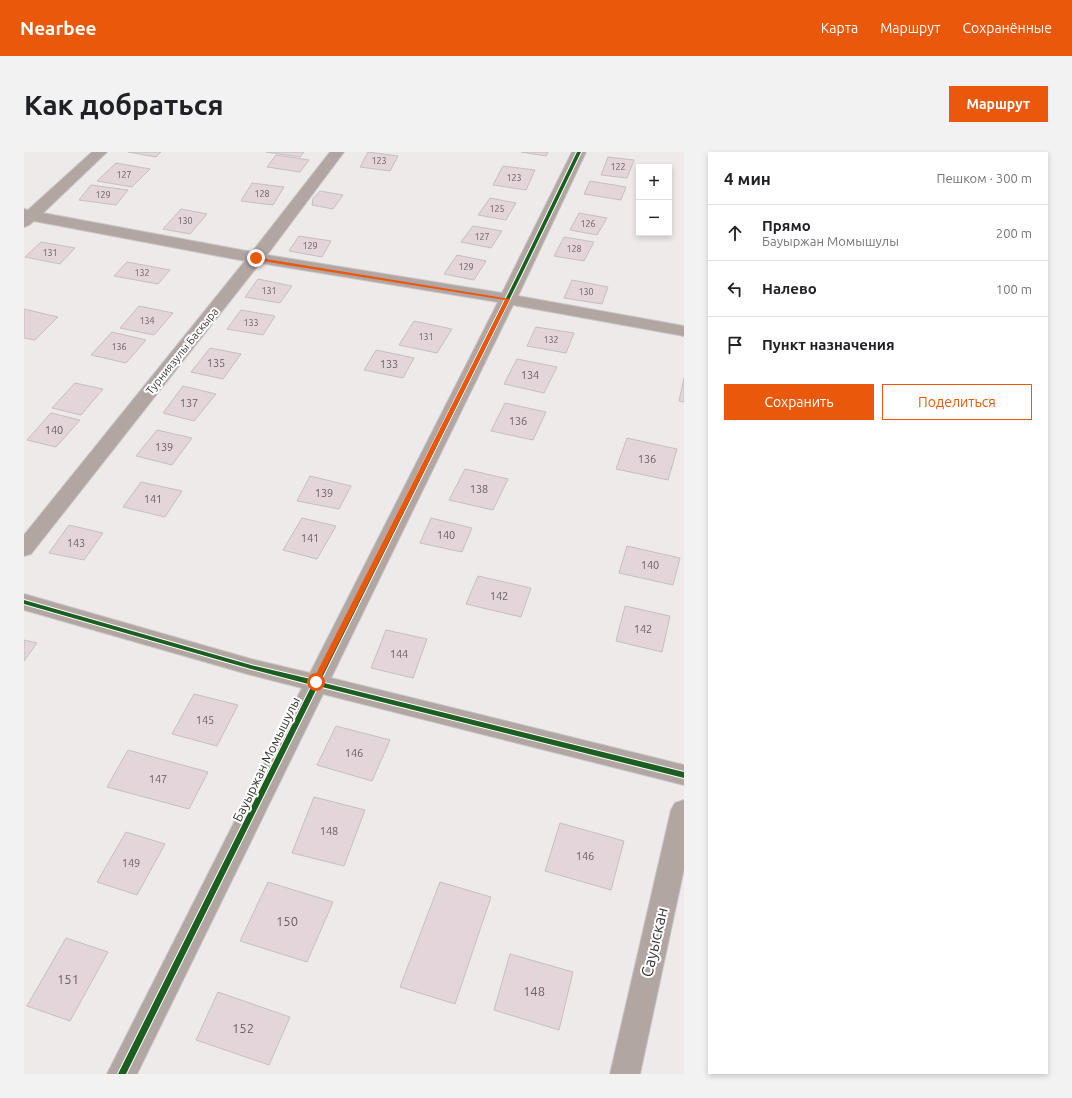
<!DOCTYPE html>
<html lang="ru">
<meta charset="utf-8">
<style>
:root{--surface:#fff;--page:#f2f2f2;--text:#202124;--muted:#757577;--line:#e0e0e0;--accent:#ea580c}
body{margin:0;font-family:Ubuntu,sans-serif;background:var(--page);color:var(--text)}
.controls{position:absolute;right:12px;top:12px;display:grid;overflow:hidden;border-radius:0px;box-shadow:0 2px 6px #0003}
.controls button{width:36px;height:36px;display:grid;place-items:center;padding:0;border:0;border-bottom:1px solid var(--line);background:var(--surface);color:var(--text);font:20px sans-serif}
.stop{position:absolute;width:12px;height:12px;margin:-9px;border:3px solid #ea580c;border-radius:50%;background:#fff}
.stop.end{background:#ea580c;border-color:#fff;box-shadow:0 1px 4px #0008}
.list{margin:0;padding:0;list-style:none}
h2{display:flex;justify-content:space-between;align-items:center;height:52px;margin:0;padding:0 16px;font-size:17px}
h2 small{font-size:13px;font-weight:400;color:var(--muted)}
.list li{display:grid;grid-template-columns:26px 1fr auto;gap:12px;align-items:center;box-sizing:border-box;height:56px;padding:0 16px;border-top:1px solid var(--line)}
.list b{display:block;font-size:15px;white-space:nowrap}
.list p{margin:0;font-size:13px;white-space:nowrap;color:var(--muted)}
.list em{font-size:13px;font-style:normal;color:var(--muted)}
.actions{display:flex;gap:8px;padding:12px 16px}
.actions a{flex:1;padding:9px 0;border:1px solid var(--accent);border-radius:0px;text-align:center;font-size:14px;color:var(--accent)}
.actions .main{background:var(--accent);color:#fff}
.icon{flex:none;width:22px;height:22px;fill:none;stroke:currentColor;stroke-width:2;stroke-linecap:round;stroke-linejoin:round}
.map{position:relative;flex:none;width:660px;height:922px;overflow:hidden;border-radius:0px}
header{display:flex;align-items:center;gap:24px;box-sizing:border-box;height:56px;padding:0 20px;background:var(--accent);color:#fff}
header strong{font-size:19px}
nav{display:flex;gap:22px;margin-inline-start:auto;font-size:14px}
.intro{display:flex;align-items:center;justify-content:space-between;box-sizing:border-box;height:96px;padding:0 24px}
h1{margin:0;font-size:28px}
.button{padding:10px 18px;border-radius:0px;background:var(--accent);color:#fff;font-size:14px;font-weight:700}
main{display:flex;gap:24px;padding:0 24px}
aside{flex:1;background:var(--surface);border-radius:0px;box-shadow:0 2px 6px #0003}
.map>svg:first-child{display:block}
</style>
<header>
<strong>Nearbee</strong>
<nav><a>Карта</a><a>Маршрут</a><a>Сохранённые</a></nav>
</header>
<div class="intro"><h1>Как добраться</h1><a class="button">Маршрут</a></div>
<main>
<div class="map">
<svg width="660" height="922" viewBox="0 0 660 922">
<rect width="100%" height="100%" fill="#eeeaea"/>
<g fill="#e4d5da" stroke="#c3c0c0">
<path d="M104,0h33l-5,5z"/>
<path d="M242,0h38l-4,5z"/>
<path d="M344,0l30,4 -8,15 -30,-4z"/>
<path d="M497,0h27l-2,4z"/>
<path d="M252,3l33,5 -9,12 -33,-5z"/>
<path d="M584,5l26,3 -7,18 -26,-3z"/>
<path d="M92,11l34,6 -18,18 -35,-6z"/>
<path d="M479,14l32,4 -9,20 -33,-5z"/>
<path d="M566,29l36,6 -5,13 -37,-6z"/>
<path d="M228,31l32,4 -11,18 -32,-4z"/>
<path d="M67,33l37,5 -12,15 -37,-5z"/>
<path d="M296,39l23,4 -10,14 -21,-4 1,-6z"/>
<path d="M466,46l26,5 -10,17 -28,-5z"/>
<path d="M157,57l26,5 -17,20 -27,-5z"/>
<path d="M555,61l28,5 -10,17 -27,-5z"/>
<path d="M449,74l29,5 -11,17 -30,-6z"/>
<path d="M275,84l32,5 -9,16 -33,-6z"/>
<path d="M540,85l30,5 -10,19 -30,-5z"/>
<path d="M17,90l34,6 -15,16 -35,-7z"/>
<path d="M433,103l29,6 -12,19 -30,-6z"/>
<path d="M103,110l43,8 -12,14 -44,-8z"/>
<path d="M234,127l34,7 -12,17 -35,-6z"/>
<path d="M548,128l36,7 -6,17 -38,-6z"/>
<path d="M115,154l34,7 -19,22 -34,-7z"/>
<path d="M0,157l34,8 -23,23 -11,-2z"/>
<path d="M217,158l34,6 -12,19 -36,-6z"/>
<path d="M390,169l38,8 -15,24 -38,-8z"/>
<path d="M512,175l38,6 -8,20 -39,-7z"/>
<path d="M88,180l34,8 -20,23 -35,-8z"/>
<path d="M186,196l31,6 -18,25 -32,-7z"/>
<path d="M352,198l38,8 -11,20 -39,-8z"/>
<path d="M493,207l40,8 -13,26 -40,-9z"/>
<path d="M660,226v24l-5,-1z"/>
<path d="M51,231l28,6 -22,26 -29,-7z"/>
<path d="M159,234l33,8 -22,27 -31,-8z"/>
<path d="M481,251l41,9 -13,28 -42,-9z"/>
<path d="M27,261l29,7 -24,27 -29,-7z"/>
<path d="M133,278l35,8 -20,27 -36,-9z"/>
<path d="M603,286l50,11 -9,31 -52,-11z"/>
<path d="M441,317l43,10 -15,31 -44,-10z"/>
<path d="M286,324l41,10 -12,23 -42,-8z"/>
<path d="M117,330l41,9 -17,26 -42,-10z"/>
<path d="M278,366l34,8 -19,33 -34,-9z"/>
<path d="M407,366l41,10 -10,24 -42,-9z"/>
<path d="M45,373l34,8 -19,27 -35,-7z"/>
<path d="M603,394l53,12 -7,27 -54,-12z"/>
<path d="M454,424l53,12 -10,29 -55,-13z"/>
<path d="M601,454l45,10 -8,36 -46,-11z"/>
<path d="M362,478l41,9 -14,39 -42,-10z"/>
<path d="M0,488l13,3 -13,18z"/>
<path d="M170,542l44,11 -21,41 -45,-12z"/>
<path d="M312,574l54,14 -18,41 -55,-16z"/>
<path d="M104,598l80,22 -19,37 -82,-22z"/>
<path d="M290,645l51,13 -21,56 -52,-13z"/>
<path d="M536,671l64,18 -13,49 -66,-19z"/>
<path d="M102,680l39,12 -28,51 -40,-13z"/>
<path d="M244,730l65,20 -26,60 -67,-21z"/>
<path d="M416,730l51,15 -36,107 -55,-17z"/>
<path d="M42,786l42,14 -38,69 -43,-15z"/>
<path d="M486,802l63,18 -14,58 -65,-20z"/>
<path d="M194,840l72,25 -21,48 -73,-25z"/>
</g>
<g fill="none" stroke-linecap="round" stroke-linejoin="round">
<g stroke="#c9c7c7" stroke-width="2">
<g id="minor">
<path d="M68,0h15l-64,61 209,39 78,-100h14l-77,103 235,38 70,-141h14l-68,144 166,30v10l-171,-31 -182,373 353,87v20l-361,-91 -186,380h-30l195,-386 -51,-13 -227,-65v-16l227,65 59,14 188,-371 -238,-39 -229,291 -7,2v-21l221,-274 -211,-40 -5,4 -5,2v-18l4,1z"/>
<path d="M660,648v69l-44,205h-30l61,-264 4,-7z"/>
</g>
</g>
<use href="#minor" fill="#b2a6a3" fill-rule="evenodd"/>
<g stroke="#fff" stroke-width="2">
<path id="cycleway" d="M553,0h4l-59,122 -202,408 364,90v6l-366,-92 -192,388h-8l194,-389 -61,-16 -227,-65v-4l227,65 64,15 203,-406z"/>
</g>
<use href="#cycleway" fill="#1b5e20" fill-rule="evenodd"/>
</g>
<path fill="#ea580c" d="M230,105l256,42 -191,383 -3,3 -4,-3 193,-382 -249,-40z"/>
<g text-anchor="middle" dominant-baseline="central" stroke-width="4" stroke-linejoin="round" paint-order="stroke">
<g font-size="9" fill="#676162">
<text x="355" y="9">123</text>
<text x="594" y="15">122</text>
<text x="100" y="23">127</text>
<text x="490" y="26">123</text>
<text x="238" y="42">128</text>
<text x="79" y="43">129</text>
<text x="473" y="57">125</text>
<text x="161" y="69">130</text>
<text x="564" y="72">126</text>
<text x="458" y="85">127</text>
<text x="286" y="94">129</text>
<text x="550" y="97">128</text>
<text x="26" y="101">131</text>
<text x="442" y="115">129</text>
<text x="118" y="121">132</text>
<text x="245" y="139">131</text>
<text x="562" y="140">130</text>
<text x="123" y="169">134</text>
<text x="227" y="171">133</text>
<text x="402" y="185">131</text>
<text x="527" y="188">132</text>
<text x="95" y="195">136</text>
</g>
<g font-size="11" fill="#3b3838" stroke="#fff">
<text transform="translate(158 199) rotate(-51)">Турниязулы Баскыра</text>
</g>
<g font-size="11" fill="#676162">
<text x="192" y="211">135</text>
<text x="365" y="212">133</text>
<text x="506" y="223">134</text>
<text x="165" y="251">137</text>
<text x="494" y="269">136</text>
<text x="30" y="278">140</text>
<text x="140" y="295">139</text>
<text x="623" y="307">136</text>
<text x="455" y="337">138</text>
<text x="300" y="341">139</text>
<text x="129" y="347">141</text>
<text x="422" y="383">140</text>
<text x="286" y="386">141</text>
<text x="52" y="391">143</text>
<text x="626" y="413">140</text>
<text x="475" y="444">142</text>
<text x="619" y="477">142</text>
<text x="375" y="502">144</text>
<text x="181" y="568">145</text>
<text x="330" y="601">146</text>
<text x="134" y="627">147</text>
<text x="305" y="679">148</text>
<text x="561" y="704">146</text>
<text x="107" y="711">149</text>
</g>
<g font-size="13" fill="#3b3838" stroke="#fff">
<text transform="translate(242 607) rotate(-64)">Бауыржан Момышулы</text>
</g>
<g font-size="13" fill="#676162">
<text x="263" y="769">150</text>
<text x="44" y="827">151</text>
<text x="510" y="839">148</text>
<text x="219" y="876">152</text>
</g>
<g font-size="16" fill="#3b3838" stroke="#fff">
<text transform="translate(630 790) rotate(-77)">Сауыскан</text>
</g>
</g>
</svg>
<div class="controls">
<button>+</button>
<button>−</button>
</div>
<div class="stop" style="left:292px;top:530px"></div>
<div class="stop end" style="left:232px;top:106px"></div>
</div>
<aside>
<h2>4 мин<small>Пешком · 300 m</small></h2>
<ul class="list">
<li><svg class="icon" aria-label="ahead" viewBox="0 0 24 24"><path d="M12 20V5M6 11l6-6 6 6"/></svg><div><b>Прямо</b><p>Бауыржан Момышулы</p></div><em>200 m</em></li>
<li><svg class="icon" aria-label="left" viewBox="0 0 24 24"><path d="M17 20v-9H6M10 6l-5 5 5 5"/></svg><div><b>Налево</b></div><em>100 m</em></li>
<li><svg class="icon" aria-label="arrive" viewBox="0 0 24 24"><path d="M6 21V4h12l-3 4 3 4H6"/></svg><div><b>Пункт назначения</b></div></li>
</ul>
<div class="actions"><a class="main">Сохранить</a><a>Поделиться</a></div>
</aside>
</main>
